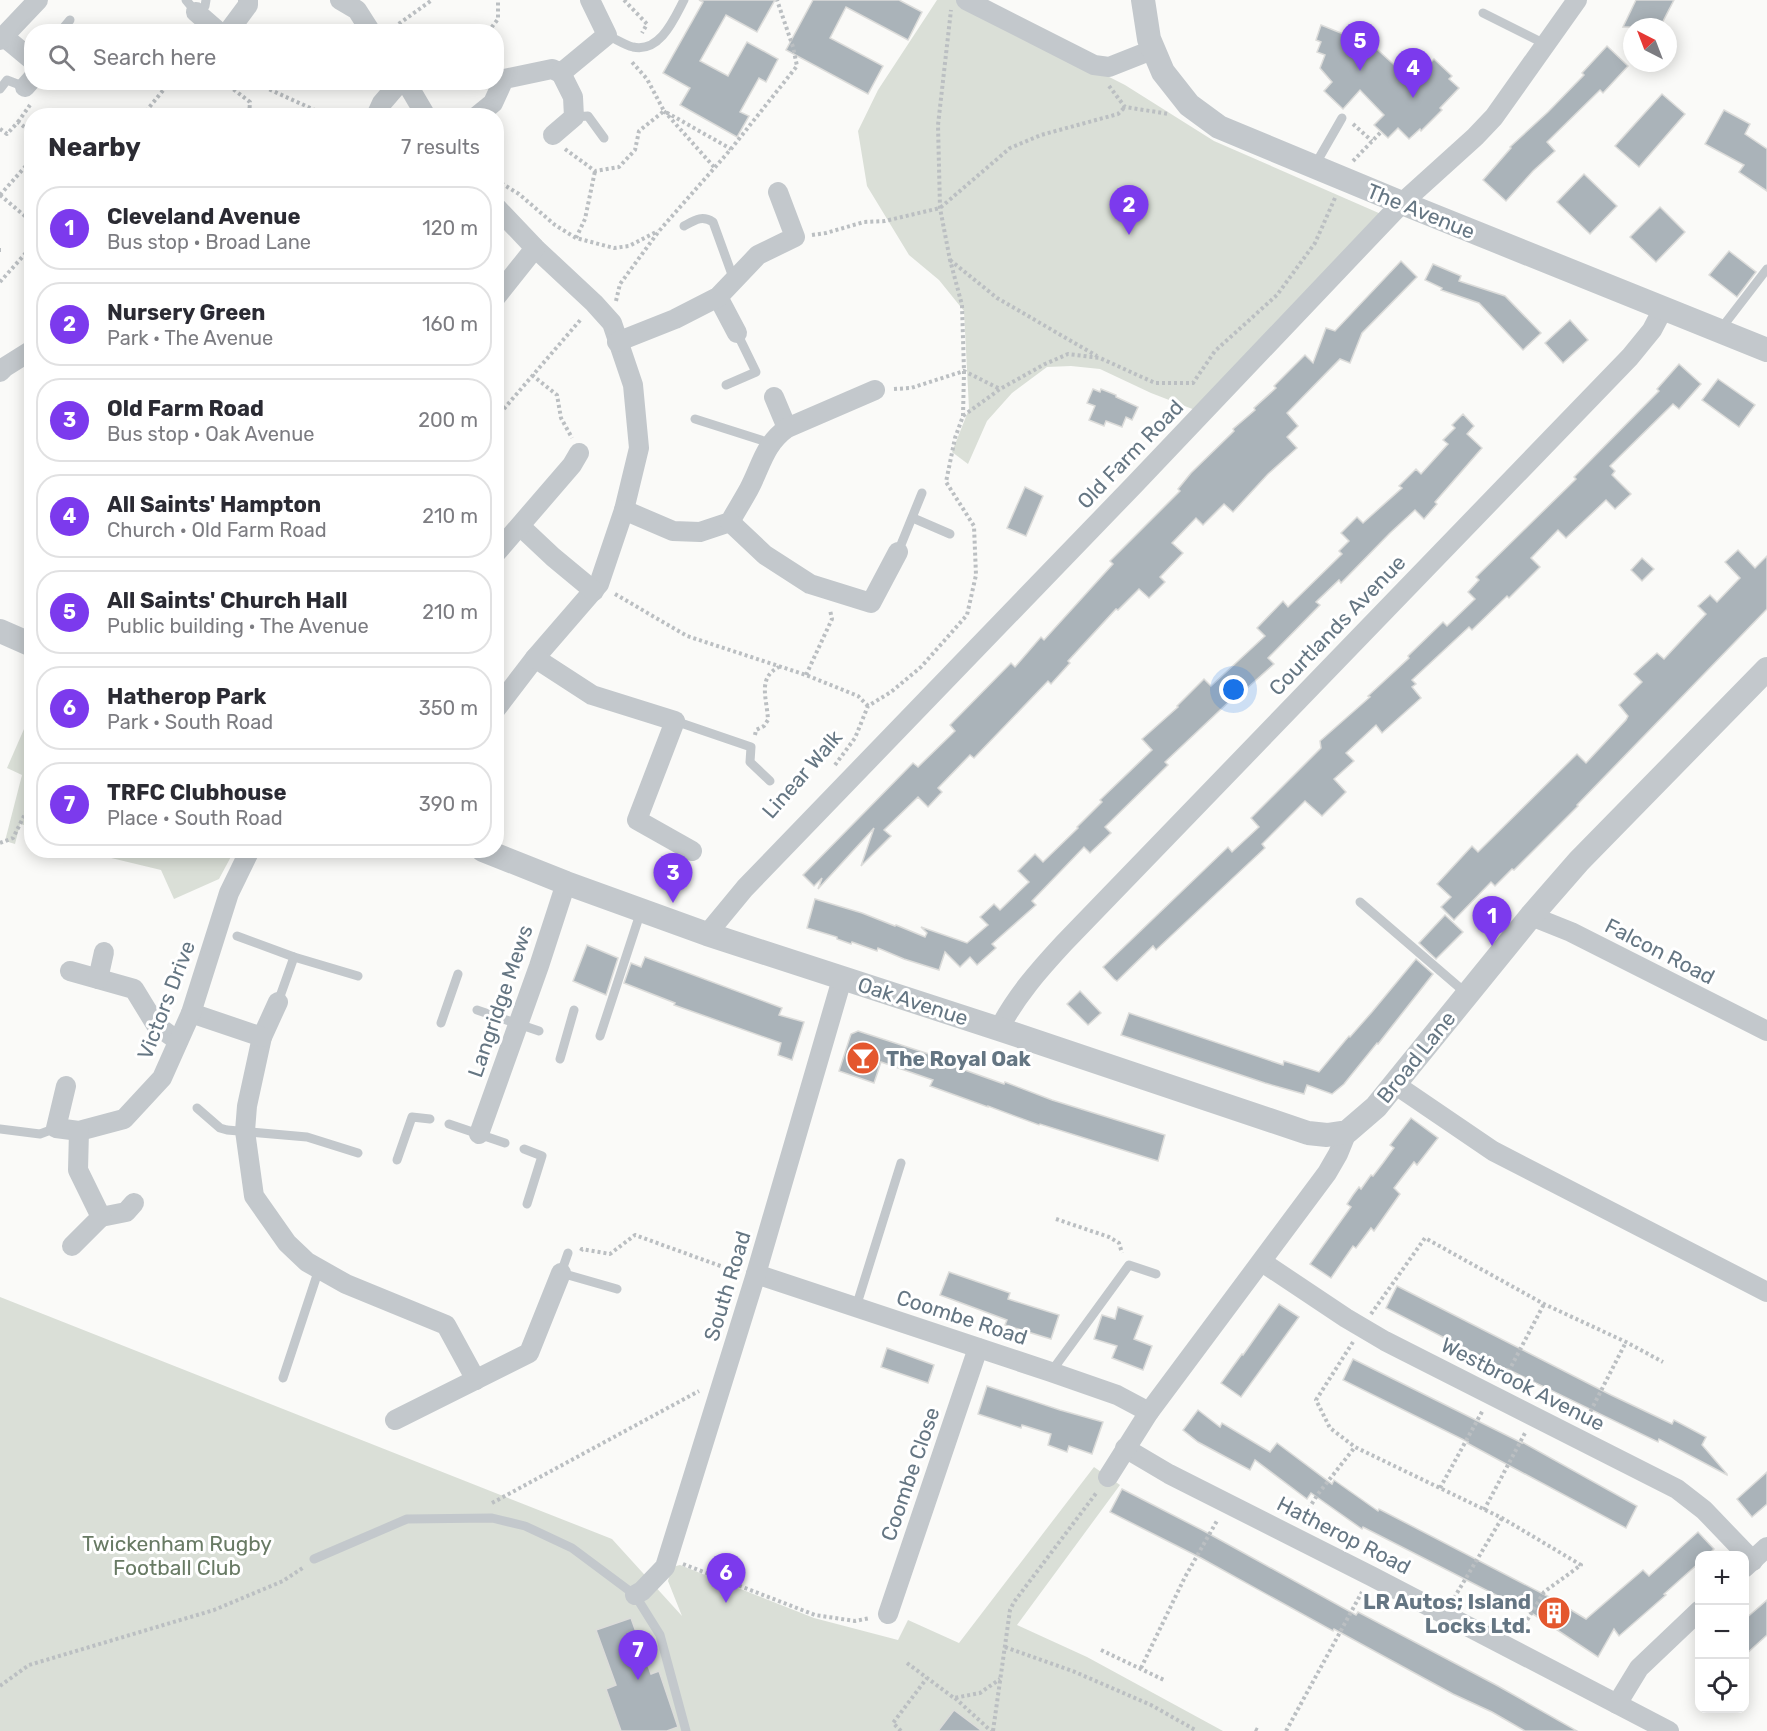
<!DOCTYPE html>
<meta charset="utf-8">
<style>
:root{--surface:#fff;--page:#f7f7f7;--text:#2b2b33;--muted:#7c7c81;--line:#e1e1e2;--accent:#7c3aed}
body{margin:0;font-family:Rubik,sans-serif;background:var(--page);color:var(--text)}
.controls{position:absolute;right:18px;bottom:18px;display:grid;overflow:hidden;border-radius:12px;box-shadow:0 3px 15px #0003}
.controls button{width:54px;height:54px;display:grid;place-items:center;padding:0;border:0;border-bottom:2px solid var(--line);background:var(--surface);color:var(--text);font:30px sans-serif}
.compass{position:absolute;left:1623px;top:18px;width:54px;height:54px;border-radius:50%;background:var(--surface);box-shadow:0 3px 15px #0003;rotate:318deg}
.you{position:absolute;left:1234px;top:690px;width:21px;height:21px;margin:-15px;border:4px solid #fff;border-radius:50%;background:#1a73e8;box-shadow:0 0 0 9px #1a73e833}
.badge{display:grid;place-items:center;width:39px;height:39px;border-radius:50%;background:var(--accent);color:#fff;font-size:20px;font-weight:700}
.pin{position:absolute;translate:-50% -50px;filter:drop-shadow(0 2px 3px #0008)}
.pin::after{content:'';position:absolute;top:32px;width:21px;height:18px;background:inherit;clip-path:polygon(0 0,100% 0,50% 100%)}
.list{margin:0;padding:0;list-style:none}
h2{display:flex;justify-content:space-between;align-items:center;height:78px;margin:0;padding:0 24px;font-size:26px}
h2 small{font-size:20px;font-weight:400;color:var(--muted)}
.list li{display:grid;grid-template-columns:39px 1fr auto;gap:18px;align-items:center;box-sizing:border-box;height:84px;margin:0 12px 12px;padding:0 12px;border:2px solid var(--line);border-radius:24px}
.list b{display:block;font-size:22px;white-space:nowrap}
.list p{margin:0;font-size:20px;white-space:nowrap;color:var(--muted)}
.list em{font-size:20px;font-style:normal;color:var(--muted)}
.icon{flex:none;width:33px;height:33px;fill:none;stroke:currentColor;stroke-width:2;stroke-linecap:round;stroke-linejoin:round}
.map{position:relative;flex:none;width:1767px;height:1731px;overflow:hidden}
.search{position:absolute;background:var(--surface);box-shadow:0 3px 15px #0003;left:24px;top:24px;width:480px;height:66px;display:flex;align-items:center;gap:15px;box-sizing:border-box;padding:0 21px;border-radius:24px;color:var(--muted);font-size:22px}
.panel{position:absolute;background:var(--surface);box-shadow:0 3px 15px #0003;left:24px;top:108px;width:480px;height:750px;border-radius:24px}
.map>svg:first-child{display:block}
</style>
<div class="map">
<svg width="1767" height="1731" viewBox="0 0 1767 1731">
<rect width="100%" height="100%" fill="#fafaf8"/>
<g fill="#dadfd7">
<path d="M937,0h20l168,85 89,56 167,73 -186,196 -44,-17 -51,-24 -29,-3 -24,1 -35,26 -25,28 -19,43 -16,-12 17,-43 -5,-98 -25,-31 -30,-25 -42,-69 -9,-55 20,-41z"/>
<path d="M31,713v114l-11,-3 -5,20 -10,-3 17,-66 -15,-7z"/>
<path d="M82,851l152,-1v1l-15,28 -45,20 -13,-29z"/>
<path d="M0,1297l612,242 70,77 -14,-35 4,-14 8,-2 134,53 84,22 10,-20 51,23 135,-176 26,18 -103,140 70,32 136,74h-1223z"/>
</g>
<g fill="#aab3b9" stroke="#dcdcda" stroke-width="1.5">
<path d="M699,0h76l-18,32 -31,-17 -26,46 28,15 19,-34 31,17 -12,23 -7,-4 -19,34 9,4 -12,21 -57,-32 10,-17 -27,-15 40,-71z"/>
<path d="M813,0h86l23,12 -14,28 -62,-33 -16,31 53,28 -15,28 -82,-44z"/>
<path d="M1636,0h38l-14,27h-37z"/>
<path d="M1321,25l47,19 1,-2 33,30 20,-20 9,10 3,-3 18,17 -3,3 10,9 -19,20 2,2 -21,21 -1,-2 -11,10 -11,-11 -10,10 -14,-13 10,-10 -24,-25 -17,19 -19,-18 8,-9 -12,-14 5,-13 -8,-3 4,-10 -5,-2z"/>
<path d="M1607,46l21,20 -25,27 -3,-3 -53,52 8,9 -22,20 -27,30 -23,-21 28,-32 -1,-1 38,-35 36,-37 -2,-2z"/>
<path d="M1662,94l23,20 -46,53 -24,-21z"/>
<path d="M1724,110l26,14 -5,10 22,15v42l-28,-19 5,-7 -39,-21z"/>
<path d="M1584,174l33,32 -27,28 -33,-32z"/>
<path d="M1660,207l25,25 -29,30 -26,-25z"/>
<path d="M1729,251l27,21 -19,25 -28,-22z"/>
<path d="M1401,261l16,16 -55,56 -12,30 -10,-4 -53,54 11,13 -11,11 10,11 -29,26 -35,38 -9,-8 -21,21 -7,-7 -24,25 11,10 -23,24 5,5 -16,16 -10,-9 -21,21 -2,-1 -48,52 2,2 -19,21 -3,-3 -74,77 -4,-3 -32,33 4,4 -14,15 -10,-10 -34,33 7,6 -30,30 13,-38 -56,61 4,-11 -8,8 -11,-11 110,-112 5,4 37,-36 -5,-6 61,-62 4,4 26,-30 3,3 69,-76 -3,-3 70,-70 -2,-2 13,-16 43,-42 -1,-2 22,-19 -1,-2 22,-20 -2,-2 31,-31 8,8 13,-35 9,3z"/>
<path d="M1433,264l28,12 -2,5 46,15 36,37 -18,17 -44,-47 -38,-13 1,-2 -17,-8z"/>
<path d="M1570,320l18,20 -25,23 -18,-20z"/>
<path d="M1679,364l22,20 -22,25 -6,-5 -63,62 5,5 -3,4 19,19 -16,15 -9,-9 -40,38 -8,-8 -27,28 9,9 -31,31 -2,-2 -35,34 -3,-3 -57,53 4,4 -4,3 9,11 -39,35 -6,-8 -30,28 8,8 -20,18 12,13 -24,24 -17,-15 -43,43 3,4 -109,102 -3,-4 -36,35 -3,-2 -11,-12 125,-120 4,5 27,-25 -8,-9 70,-70 -1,-7 50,-44 -2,-1 41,-38 -1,-2 35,-34 4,4 28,-27 -7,-7 11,-12 -3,-3 100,-98 -2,-2 85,-86 -2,-2z"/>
<path d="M1718,379l37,26 -16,22 -37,-27z"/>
<path d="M1093,389l7,3 1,-3 15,6v2l22,10 -6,13 -6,-3 -4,10 -16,-6 -2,5 -15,-6 6,-14 -8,-3z"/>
<path d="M1463,414l11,12 -7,8 15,14 -47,54 2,2 -13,15 -9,-9 -25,23 -49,50 -2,-3 -23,22 4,3 -52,53 6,6 -38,34 -1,-2 -70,66 3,3 -63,62 6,6 -21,20 -6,-6 -52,54 4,4 -44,39 4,4 -19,17 -7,-8 -10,10 -15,-15 -6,18 -35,-11 -26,-11 -1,3 -25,-9 -1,2 -14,-5v-2l-30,-9 8,-29 47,14 33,13 1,-1 29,12 2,-4 -6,-6 46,16 21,-18 -8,-8 14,-13 6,6 29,-28 -11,-11 17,-17 8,8 35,-34 -1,-1 25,-25 -2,-2 52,-50 -10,-11 36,-32 -1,-1 27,-27 7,7 54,-50 -8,-8 26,-27 5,6 54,-53 -3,-3 10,-10 -8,-8 16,-16 6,6 39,-35 -3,-2 17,-17 5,5 27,-30 -5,-4 12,-12 -3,-3z"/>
<path d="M1025,487l18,9 -17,40 -19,-8z"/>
<path d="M1738,550l17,18 12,-12v53l-190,196 1,1 -64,64 -2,-1 -17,17 -4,-4 -37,38 -13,-13 10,-10 -14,-13 35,-38 6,6 99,-98 9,9 40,-43 2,-4 -9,-11 23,-23 -8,-8 23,-21 7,6 42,-45 -8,-8 12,-11 7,7 23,-24 -15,-16z"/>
<path d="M1642,558l12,11 -12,12 -11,-11z"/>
<path d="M1445,915l18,17 -27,27 -17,-16z"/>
<path d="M587,945l31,13 -12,37 -33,-14z"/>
<path d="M645,957l137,51 -3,7 25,7 -12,38 -14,-5 3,-12 -107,-38 1,-2 -51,-20 7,-20 10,4z"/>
<path d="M1416,959l17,15 -55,70 -1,-1 -33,41 -12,10 -25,-9 -3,9 -39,-11 -144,-48 8,-22 154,52 1,-4 35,11 30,-36 1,1 22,-25z"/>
<path d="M1080,991l21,22 -13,12 -21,-21z"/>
<path d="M858,1031l74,24 -1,3 73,26 1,-2 47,18 113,35 -7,26 -118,-37 -1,1 -51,-19v1l-58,-21 3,-6 -52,-18 -7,21 -35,-12 12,-37z"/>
<path d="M1411,1118l27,20 -21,27 -3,-3 -20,26 6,6 -26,37 -3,-3 -15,20 -3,-2 -22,32 -21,-14 41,-57 -4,-3 6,-9 6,-8 2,2 10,-14 2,1 10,-13 11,-15 -4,-3z"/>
<path d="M949,1272l61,21 -2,6 51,16 -8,24 -46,-14 2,-5 -67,-25z"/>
<path d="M1397,1286l214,109 61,29 2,-4 32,17 -4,8 25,29v1l-68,-36 -1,3 -151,-73v1l-121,-62z"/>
<path d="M1279,1304l20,13 -58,80 -20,-14 21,-29 1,1z"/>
<path d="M1118,1307l25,9 -9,23 18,7 -9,24 -31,-12 5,-12 -23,-7 8,-24 13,4z"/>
<path d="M887,1348l47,17 -6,18 -47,-16z"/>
<path d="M1353,1359l169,84v-1l115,64 -11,22 -159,-85 1,-1 -125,-62z"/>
<path d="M987,1386l73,24 43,12 -11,32 -23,-8 -2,6 -19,-7 3,-11 -29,-9 -1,3 -43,-14z"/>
<path d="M1198,1410l22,17 2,-4 48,29 7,-9 55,41 2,-4 44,31 1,-2 174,90 33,20 57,-49 6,6 49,-44 16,17 -7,7h-7v6l-36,32 2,1 -47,41 -5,-7 -16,28 -65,-43 -170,-87 -1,2 -51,-36 -4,6 -52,-39 -5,10 -52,-28 -15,-12z"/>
<path d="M1767,1472v32l-15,13 -15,-18z"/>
<path d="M1122,1489l82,42 152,84 2,-3 140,74 79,45h-52l-33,-19 -39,-18 -119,-65 -1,2 -132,-73 -91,-46z"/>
<path d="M1767,1600v35l-23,21v-36z"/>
<path d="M631,1618l20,56 8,-3 19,56 -11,4h-46l-15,-42 10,-4 -20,-55z"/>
<path d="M954,1710l28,21h-44z"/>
</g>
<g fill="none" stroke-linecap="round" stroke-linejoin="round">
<g stroke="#bbbfc2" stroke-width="4" stroke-dasharray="3 3" stroke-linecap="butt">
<path d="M624,0l23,24 -5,9"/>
<path d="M389,31l43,-31"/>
<path d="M115,32l3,-4 5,4"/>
<path d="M488,32l10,-13v-19"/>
<path d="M224,82l26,20 -1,14"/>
<path d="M253,82l75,34"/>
<path d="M1109,86l16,21 44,7"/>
<path d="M142,116l28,-34"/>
<path d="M18,122l12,-17"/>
<path d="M1353,124l19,17"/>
<path d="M0,129l7,5 11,-12 14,11"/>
<path d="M565,149l30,22 24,-4 16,-17 4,-19 25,-20 -17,-32 -16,-18"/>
<path d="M1353,161l28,-29"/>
<path d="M714,167l-50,-56 67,38"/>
<path d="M496,180l23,14 36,31 21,13 38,10 15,-2 29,-15"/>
<path d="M0,195l32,-36"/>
<path d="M0,195l32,27"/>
<path d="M812,235l14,-2 38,-11 21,-1 55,-13 70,-60 31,-13 77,-21 7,-7"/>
<path d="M576,238l9,-19 10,-48"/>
<path d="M0,250h1"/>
<path d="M950,260l47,38 100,58"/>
<path d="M0,282l32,-36"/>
<path d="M616,301l4,-17 39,-53 72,-82 66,-83 -4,-19 -16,-47"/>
<path d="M532,375l25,20 4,23 11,20"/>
<path d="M894,389l17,-1 53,-17 36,18"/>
<path d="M963,416l37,-27 45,-25 23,-10 32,4 55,25h38l22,-32 62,-56 38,-52 20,-45"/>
<path d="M496,418l86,-100"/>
<path d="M615,594l72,42 119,39 52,21 10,10"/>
<path d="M806,675l26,-56 -2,-9"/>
<path d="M755,735l1,-5 8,-4 4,-6c-1,-22 -11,-42 11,-53"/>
<path d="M835,765l20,-27 13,-32 23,-14 30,-25 46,-52 9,-40 -2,-49 -28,-44 9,-44 8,-22 1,-45 -2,-66 -12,-45 -10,-52 -2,-83 13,-115"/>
<path d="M0,843l13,-5 15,-30h4"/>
<path d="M1056,1219l53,18 10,6 3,10"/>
<path d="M581,1251l1,-2 28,5 25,-19 102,37"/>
<path d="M1371,1314l54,-76 119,66 82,38 37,20"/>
<path d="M1353,1342l-37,58 14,28 25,19 147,71 79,47 -37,27 -24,40"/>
<path d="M1503,1382l41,-78"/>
<path d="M1585,1422l41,-80"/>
<path d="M1440,1488l43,-78"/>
<path d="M492,1503l207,-112"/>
<path d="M1484,1510l41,-77"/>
<path d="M1302,1519l16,-25 37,-47"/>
<path d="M683,1564l132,51 40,6 15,-3"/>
<path d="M1454,1598l48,-80"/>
<path d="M1005,1647l70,25 76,33 46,26"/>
<path d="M1101,1650l63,30"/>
<path d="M907,1663l47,35 26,-5 20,-14"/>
<path d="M1141,1668l44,-91 33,-58"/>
<path d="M0,1686l29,-21 185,-55 69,-29 21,-14"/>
<path d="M955,1698l36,33"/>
<path d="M1255,1729l4,2"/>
<path d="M901,1731l-8,-8 34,-45"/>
<path d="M993,1731l17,-121 4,-8 83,-110"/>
<path d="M1286,1731l76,-139"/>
</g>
<g stroke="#c3c8cc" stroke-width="9">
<path d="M186,0l10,12"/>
<path d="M1483,13l62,31"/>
<path d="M199,15l6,-9 1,-6"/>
<path d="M60,32l10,-12"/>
<path d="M607,35c9,4 18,10 26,12 27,6 41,-28 51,-47"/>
<path d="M0,89l7,-9 18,7"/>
<path d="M574,117l14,-1 16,22"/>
<path d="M1315,165l27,-47"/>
<path d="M684,226c11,-6 18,-11 29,-4l21,58"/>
<path d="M1720,330l47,-61"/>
<path d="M726,385l30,-13 -19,-39"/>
<path d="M695,419l75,24"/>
<path d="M913,518l37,16"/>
<path d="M898,552l24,-59"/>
<path d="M675,721l76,26 -1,15 20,19"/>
<path d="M1360,902l107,92"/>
<path d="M237,936l57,21 64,19"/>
<path d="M278,1002l16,-45"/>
<path d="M477,1010l62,21"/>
<path d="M441,1023l17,-49"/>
<path d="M600,1036l41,-125"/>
<path d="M560,1059l14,-49"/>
<path d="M197,1108l23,20 7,2 80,7 51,16"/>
<path d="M449,1124l56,19"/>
<path d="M0,1129l40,5 16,-6"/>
<path d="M524,1149l18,7 -15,48"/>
<path d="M397,1160l15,-43 18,2"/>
<path d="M568,1253l-7,20 56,16"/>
<path d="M856,1307l45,-144"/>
<path d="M1051,1372l78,-107 27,9"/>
<path d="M283,1378l36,-109"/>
<path d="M314,1559l93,-40 85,-1 33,8 47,22 63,47 25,40 26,96"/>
</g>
<g stroke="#c3c8cc" stroke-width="20">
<path d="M340,0l17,10 14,22"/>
<path d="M966,0l128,65 15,2 43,-17"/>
<path d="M196,12l23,20"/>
<path d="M228,32l20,-27v-5"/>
<path d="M3,36l29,24"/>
<path d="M0,40l38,-40"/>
<path d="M406,82l20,34"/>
<path d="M25,87l7,-8"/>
<path d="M376,116l6,-13 18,-21"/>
<path d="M477,116l16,-13 11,-24 48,-10 9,4 46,-38 -17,-35"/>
<path d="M553,135l21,-18 -1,-20 -12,-24"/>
<path d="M496,207l39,41 59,55 18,20 21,62 6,63 -15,62 -25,74 -64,74 -39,51"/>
<path d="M496,297l39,-49"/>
<path d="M718,297l19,36"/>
<path d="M617,342l58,-23 43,-22 40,-42 37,-18 -17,-45"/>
<path d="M0,372l5,-5 27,-17"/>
<path d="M774,397l13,31"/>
<path d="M624,510l49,21 27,1 30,-10c6,-11 13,-22 19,-33 13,-25 15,-44 38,-61l88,-38"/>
<path d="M730,522l35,33 45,29 61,19 27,-51"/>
<path d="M520,526l33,31 41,34"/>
<path d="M497,552l75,-87 7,-12"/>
<path d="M535,658l57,37 83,26 -38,99 55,31"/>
<path d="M1531,916l40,16 196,99"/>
<path d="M707,934l38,-46 389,-403 268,-282 73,-66 19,-20 83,-117"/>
<path d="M70,971l64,18 22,36 22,16"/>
<path d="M98,979l6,-27"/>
<path d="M278,1002l-16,35 -15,69 -2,25 9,65 33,47 20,19 39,22 100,41 30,55"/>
<path d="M191,1013l71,24"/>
<path d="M999,1029c17,-33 40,-59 65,-86l566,-586 22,-27 11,-21"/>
<path d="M1396,1085l97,66 274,141"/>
<path d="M66,1086l-10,42 23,3 45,-12 38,-41 29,-65 38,-120 21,-43"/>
<path d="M479,1134l60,-168 27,-83"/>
<path d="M101,1217l25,-5 8,-9"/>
<path d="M72,1246l29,-29 -23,-47 1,-39"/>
<path d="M1262,1262l84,56 39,23 292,148 27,21 49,51"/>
<path d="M756,1274l295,98 66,23 32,17"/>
<path d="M395,1420l134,-67 32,-80"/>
<path d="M1125,1448l44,26 202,102 298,155"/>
<path d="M1108,1477l41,-65 178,-239 11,-19 9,-22"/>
<path d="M1744,1568l23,-21"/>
<path d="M635,1595l7,-4 23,-24 91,-293 86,-295"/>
<path d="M888,1614l90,-266"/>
<path d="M1617,1704l22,-36 61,-58"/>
</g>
<g stroke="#c3c8cc" stroke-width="24">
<path d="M1143,0l6,39 14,33 26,33 30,22 183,76 365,147"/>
<path d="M0,631l32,14"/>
<path d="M483,850l83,33 141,51 292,95 309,104 19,2 20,-3 29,-25 155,-191 48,-55 188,-192"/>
</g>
</g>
<defs>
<g id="bar-disc" transform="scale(1.725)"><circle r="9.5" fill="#e4572e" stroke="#fff"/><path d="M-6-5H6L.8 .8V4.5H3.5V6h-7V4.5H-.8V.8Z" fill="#fff"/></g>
<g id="building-disc" transform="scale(1.725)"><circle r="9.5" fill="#e4572e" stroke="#fff"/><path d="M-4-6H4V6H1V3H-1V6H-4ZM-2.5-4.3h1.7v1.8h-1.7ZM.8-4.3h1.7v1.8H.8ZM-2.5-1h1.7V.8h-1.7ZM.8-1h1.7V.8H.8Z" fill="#fff"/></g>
</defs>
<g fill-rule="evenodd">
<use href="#bar-disc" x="863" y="1058"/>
<use href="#building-disc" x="1554" y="1613"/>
</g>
<g text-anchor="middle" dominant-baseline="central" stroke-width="6" stroke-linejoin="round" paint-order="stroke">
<g font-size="21" fill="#657683" stroke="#fff">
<text transform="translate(1421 211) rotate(22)">The Avenue</text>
<text transform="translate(1130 454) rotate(-46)">Old Farm Road</text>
<text transform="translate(1337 625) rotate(-46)">Courtlands Avenue</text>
<text transform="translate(802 774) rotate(-49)">Linear Walk</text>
<text transform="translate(1660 951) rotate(27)">Falcon Road</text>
<text transform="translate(166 1000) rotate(-69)">Victors Drive</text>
<text transform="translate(500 1001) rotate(-71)">Langridge Mews</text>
<text transform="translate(913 1001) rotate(18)">Oak Avenue</text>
<text transform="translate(1416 1057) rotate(-51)">Broad Lane</text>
<text transform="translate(727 1286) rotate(-73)">South Road</text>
<text transform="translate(962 1317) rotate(18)">Coombe Road</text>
<text transform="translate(1523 1384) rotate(27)">Westbrook Avenue</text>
<text transform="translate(910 1474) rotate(-71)">Coombe Close</text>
<text transform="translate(1344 1535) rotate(27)">Hatherop Road</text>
</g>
<g font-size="21" font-weight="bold" fill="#657683" stroke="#fff" text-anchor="start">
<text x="886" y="1058">The Royal Oak</text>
<text x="1531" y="1601" text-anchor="end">LR Autos; Island<tspan x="1531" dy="24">Locks Ltd.</tspan></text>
</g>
<g font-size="21" fill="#687a64" stroke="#fff">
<text x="177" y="1543">Twickenham Rugby<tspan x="177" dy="24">Football Club</tspan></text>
</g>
</g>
</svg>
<div class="controls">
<button>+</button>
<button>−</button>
<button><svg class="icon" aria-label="locate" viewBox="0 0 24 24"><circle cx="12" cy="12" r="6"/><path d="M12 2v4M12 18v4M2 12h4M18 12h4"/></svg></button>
</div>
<svg class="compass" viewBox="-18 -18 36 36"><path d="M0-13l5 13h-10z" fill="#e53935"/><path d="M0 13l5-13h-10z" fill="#7c7c81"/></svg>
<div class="you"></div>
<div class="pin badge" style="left:1492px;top:946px">1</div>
<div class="pin badge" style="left:1129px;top:235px">2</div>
<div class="pin badge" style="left:673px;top:903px">3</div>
<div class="pin badge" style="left:1413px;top:98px">4</div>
<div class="pin badge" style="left:1360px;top:71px">5</div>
<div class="pin badge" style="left:726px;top:1603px">6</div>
<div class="pin badge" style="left:638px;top:1680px">7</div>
<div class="search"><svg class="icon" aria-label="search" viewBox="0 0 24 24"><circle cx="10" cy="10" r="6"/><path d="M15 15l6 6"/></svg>Search here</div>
<section class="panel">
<h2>Nearby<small>7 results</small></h2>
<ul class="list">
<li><span class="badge">1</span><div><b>Cleveland Avenue</b><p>Bus stop · Broad Lane</p></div><em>120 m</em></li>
<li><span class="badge">2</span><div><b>Nursery Green</b><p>Park · The Avenue</p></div><em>160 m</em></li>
<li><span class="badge">3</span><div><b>Old Farm Road</b><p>Bus stop · Oak Avenue</p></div><em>200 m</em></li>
<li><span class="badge">4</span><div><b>All Saints' Hampton</b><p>Church · Old Farm Road</p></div><em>210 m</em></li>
<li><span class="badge">5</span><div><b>All Saints' Church Hall</b><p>Public building · The Avenue</p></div><em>210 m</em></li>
<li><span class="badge">6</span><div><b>Hatherop Park</b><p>Park · South Road</p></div><em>350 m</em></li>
<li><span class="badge">7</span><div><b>TRFC Clubhouse</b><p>Place · South Road</p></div><em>390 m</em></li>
</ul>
</section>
</div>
